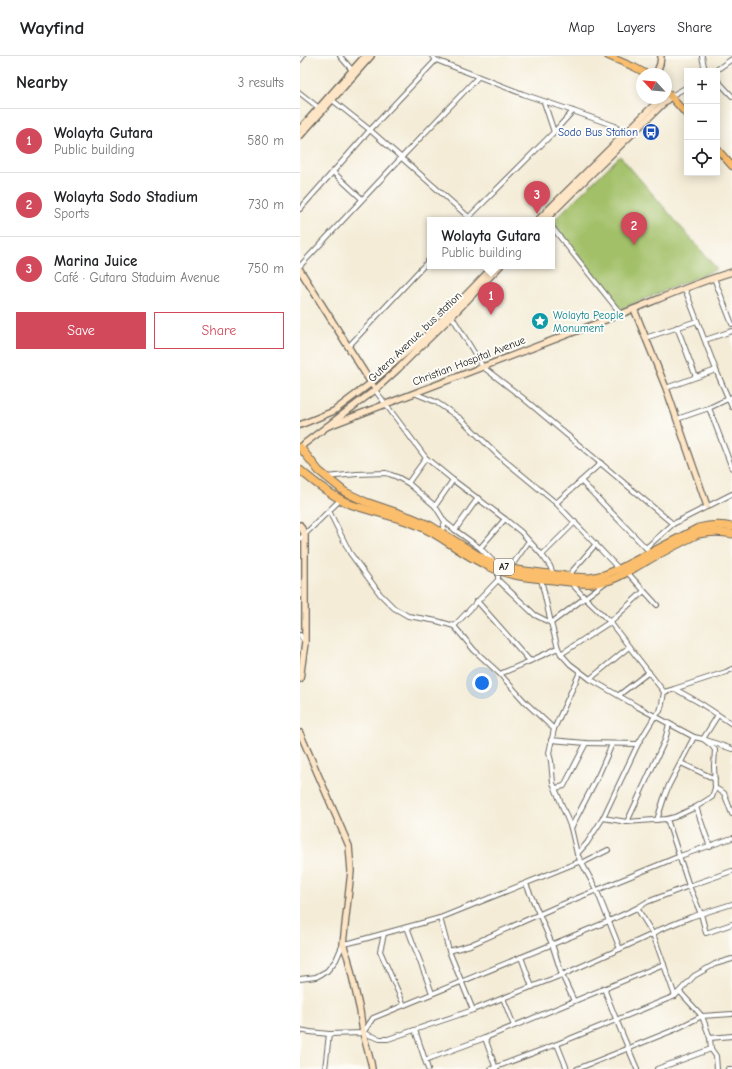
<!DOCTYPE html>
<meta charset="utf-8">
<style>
:root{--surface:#fff;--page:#f2f2f2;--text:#202124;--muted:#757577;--line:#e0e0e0;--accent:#d1495b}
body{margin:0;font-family:"Comic Neue",sans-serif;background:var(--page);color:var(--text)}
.controls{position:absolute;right:12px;top:12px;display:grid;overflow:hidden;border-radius:0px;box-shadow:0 2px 10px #0003}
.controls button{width:36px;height:36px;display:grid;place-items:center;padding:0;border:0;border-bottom:1px solid var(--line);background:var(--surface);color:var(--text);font:20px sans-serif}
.compass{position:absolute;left:336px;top:12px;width:36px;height:36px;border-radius:50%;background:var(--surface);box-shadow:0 2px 10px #0003;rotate:296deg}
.you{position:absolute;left:182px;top:627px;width:14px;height:14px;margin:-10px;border:3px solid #fff;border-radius:50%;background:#1a73e8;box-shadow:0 0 0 6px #1a73e833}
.badge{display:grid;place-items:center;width:26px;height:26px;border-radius:50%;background:var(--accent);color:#fff;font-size:13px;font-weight:700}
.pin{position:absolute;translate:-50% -33px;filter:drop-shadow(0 1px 2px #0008)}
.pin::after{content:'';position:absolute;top:21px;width:14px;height:12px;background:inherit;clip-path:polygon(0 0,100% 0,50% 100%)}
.popup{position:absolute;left:127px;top:161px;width:128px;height:52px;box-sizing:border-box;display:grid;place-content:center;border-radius:0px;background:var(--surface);filter:drop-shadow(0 1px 3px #0005);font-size:13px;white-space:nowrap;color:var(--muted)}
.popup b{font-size:15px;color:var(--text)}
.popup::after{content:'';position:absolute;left:50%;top:100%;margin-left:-8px;border:8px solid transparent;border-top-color:var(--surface)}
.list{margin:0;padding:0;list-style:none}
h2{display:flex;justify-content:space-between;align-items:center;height:52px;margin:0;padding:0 16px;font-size:17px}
h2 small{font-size:13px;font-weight:400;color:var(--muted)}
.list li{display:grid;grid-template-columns:26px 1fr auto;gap:12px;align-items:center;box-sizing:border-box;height:64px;padding:0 16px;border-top:1px solid var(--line)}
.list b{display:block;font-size:15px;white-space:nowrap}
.list p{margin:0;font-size:13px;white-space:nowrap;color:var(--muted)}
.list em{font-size:13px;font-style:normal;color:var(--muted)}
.actions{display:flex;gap:8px;padding:12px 16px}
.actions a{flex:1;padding:9px 0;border:1px solid var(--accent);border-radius:0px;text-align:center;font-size:14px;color:var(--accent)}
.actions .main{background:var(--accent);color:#fff}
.icon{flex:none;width:22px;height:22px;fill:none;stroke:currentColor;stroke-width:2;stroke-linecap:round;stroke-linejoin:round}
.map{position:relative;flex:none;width:432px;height:1013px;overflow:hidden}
header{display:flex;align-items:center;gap:24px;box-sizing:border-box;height:56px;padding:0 20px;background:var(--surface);border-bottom:1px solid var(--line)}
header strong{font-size:19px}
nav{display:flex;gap:22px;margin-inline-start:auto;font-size:14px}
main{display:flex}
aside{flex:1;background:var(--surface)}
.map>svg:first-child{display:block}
</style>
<header>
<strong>Wayfind</strong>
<nav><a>Map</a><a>Layers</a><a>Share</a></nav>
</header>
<main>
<aside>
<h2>Nearby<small>3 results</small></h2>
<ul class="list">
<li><span class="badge">1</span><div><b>Wolayta Gutara</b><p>Public building</p></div><em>580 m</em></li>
<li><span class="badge">2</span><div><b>Wolayta Sodo Stadium</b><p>Sports</p></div><em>730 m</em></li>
<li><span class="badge">3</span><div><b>Marina Juice</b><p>Café · Gutara Staduim Avenue</p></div><em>750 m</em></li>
</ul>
<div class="actions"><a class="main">Save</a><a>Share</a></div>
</aside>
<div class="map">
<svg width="432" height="1013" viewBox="0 0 432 1013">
<rect width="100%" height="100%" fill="#fdfcf7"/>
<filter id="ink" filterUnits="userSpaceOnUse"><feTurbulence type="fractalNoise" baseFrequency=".025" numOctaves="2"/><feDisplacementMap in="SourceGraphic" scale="8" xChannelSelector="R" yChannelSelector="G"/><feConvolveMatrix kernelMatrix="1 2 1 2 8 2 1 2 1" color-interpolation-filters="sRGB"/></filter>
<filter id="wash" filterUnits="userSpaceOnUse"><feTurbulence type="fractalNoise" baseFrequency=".012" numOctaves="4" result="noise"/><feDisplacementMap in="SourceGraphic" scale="16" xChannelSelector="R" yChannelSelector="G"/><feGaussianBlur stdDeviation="0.9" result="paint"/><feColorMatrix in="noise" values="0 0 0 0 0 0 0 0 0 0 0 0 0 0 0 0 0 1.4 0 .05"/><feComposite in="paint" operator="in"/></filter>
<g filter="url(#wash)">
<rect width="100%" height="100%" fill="#f4ecd7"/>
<path fill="#a2c067" stroke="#5f6e42" d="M320,100l97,113 -96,40 -69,-87z"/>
</g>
<g filter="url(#ink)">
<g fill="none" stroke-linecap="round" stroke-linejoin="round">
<g stroke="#68655d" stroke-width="6">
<g id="street">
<path d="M40,0l12,14"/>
<path d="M132,0l4,4 87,34 50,17 42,15 9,10"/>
<path d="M402,0l3,15"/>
<path d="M0,4l3,-4"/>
<path d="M415,15l17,-12"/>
<path d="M417,24l15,16"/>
<path d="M0,37l19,15"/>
<path d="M371,40l16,-9"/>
<path d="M31,43l39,31 102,90"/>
<path d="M244,46l10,30"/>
<path d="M33,116l29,27"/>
<path d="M0,153l70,-79 66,-70"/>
<path d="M166,164l88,-88 19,-21"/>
<path d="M252,171l69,87"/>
<path d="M0,210l101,-108 77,-81"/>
<path d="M414,222l18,46"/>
<path d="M385,233l31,81 16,37"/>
<path d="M151,259l32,52 40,31 150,126"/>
<path d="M377,271l19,50"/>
<path d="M345,282l52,-17"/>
<path d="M405,284l27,-9"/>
<path d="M48,291l82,-88"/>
<path d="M366,332l50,-18"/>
<path d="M75,334l51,68 27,22 52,39 16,13 21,23 8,11 4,10"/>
<path d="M114,337l22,9 25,17 37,36 58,48 64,67"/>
<path d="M409,352l23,60"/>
<path d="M377,363l32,-11 23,-11"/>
<path d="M26,421l31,-3 29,-1 3,1 8,3 11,6 27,23 10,16 -4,11"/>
<path d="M281,425l65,67 3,5"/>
<path d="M108,427l18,-25"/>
<path d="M256,447l45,-40"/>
<path d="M135,450l18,-26"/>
<path d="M29,455l21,42 30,41 14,14 14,8 29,5 17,5 20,24 26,24 25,28 29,27 -5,24 2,8 2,22 18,45 6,26 20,37 23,58"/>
<path d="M145,466l10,8 25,18 14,14"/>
<path d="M155,474l23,-32"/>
<path d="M0,483l41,-40"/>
<path d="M180,492l25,-29"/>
<path d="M346,492l27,-24 59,-30"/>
<path d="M242,499l33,-33"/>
<path d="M210,512l19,-27"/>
<path d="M327,516l30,33"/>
<path d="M268,520l28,-32"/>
<path d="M241,523l10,44 7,25 3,6 9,10 20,15 48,28 56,30 9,2 9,7 3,4 -1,16 1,22 -3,9 -16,10 -21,10 -8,2 -40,3 -24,-4 -16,25 -10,11"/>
<path d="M198,524l37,35 16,8 55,-41"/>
<path d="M271,527l14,15 25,24 54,70 -2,12 -2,7 -5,5 -17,28 -35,74"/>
<path d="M177,545l53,60"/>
<path d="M154,570l44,-46v-9"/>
<path d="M0,579l5,7"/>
<path d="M261,598l49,-32 34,-31"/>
<path d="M200,618l30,-13 28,-13"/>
<path d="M290,623l39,-32"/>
<path d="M374,633l52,-17 6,-3"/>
<path d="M364,636l11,-3 25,14 32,21"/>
<path d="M319,639l30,-23"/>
<path d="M418,659l-15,24 29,10"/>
<path d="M254,673l26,-57"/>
<path d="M251,684l35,3 52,1"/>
<path d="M381,707l34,16"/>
<path d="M256,732l8,-2 22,-43"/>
<path d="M415,732l9,5 8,21"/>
<path d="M396,751l14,40"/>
<path d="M367,763l22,67 12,28 5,19 26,-9"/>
<path d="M357,764l7,-22 5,-13 25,-48"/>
<path d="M327,766l38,-82 4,-16"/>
<path d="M271,772l28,-54 13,-30"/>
<path d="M282,807l26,-13"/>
<path d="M226,828l26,60 10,31 12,26"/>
<path d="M337,852l16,26 22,62"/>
<path d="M140,862l9,33 24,59"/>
<path d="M107,871l9,24 16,42"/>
<path d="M84,878l-4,17 24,54"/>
<path d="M149,895l21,-6 88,-39 122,-50 52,-18"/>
<path d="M221,901l11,30"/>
<path d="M0,923l16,-2 11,-6 9,-11 7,-16 10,-2 87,-24 141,-57"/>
<path d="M304,932c10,28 22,54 33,81"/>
<path d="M380,936l22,24 8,22 22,-2"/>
<path d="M203,942l11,28"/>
<path d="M0,974l10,2 19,2 34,-1 17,6h8l85,-29 30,-12 59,-23 91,-41 6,-4 32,-13 41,-13"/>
<path d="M115,974l13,39"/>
<path d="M63,977l10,-15 236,-97 28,-13 10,-6 42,-16 43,-15"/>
<path d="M185,982l11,31"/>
<path d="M410,982l1,11 5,7 1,13"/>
<path d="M257,988l10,25"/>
<path d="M125,1004l60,-22 179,-74"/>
<path d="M25,1013l4,-35"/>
<path d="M191,1013l66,-25 118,-48 19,-20 21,-12 17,-5"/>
<path d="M277,1013l97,-39 28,-14 30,-2"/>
<path d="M357,1013l54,-20"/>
<path d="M428,1013h4"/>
</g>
</g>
<g stroke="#68655d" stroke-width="8">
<g id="secondary">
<path d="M356,18l4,-10 1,-8"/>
<path d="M0,73l65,-73"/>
<path d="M0,80l71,-80"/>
<path d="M238,164l123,-122"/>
<path d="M245,164l36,-36 90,-88"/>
<path d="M0,214l73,116"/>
<path d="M334,253l32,79 41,118"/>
<path d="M0,369l34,-14 37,-28 60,-52 63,-65"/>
<path d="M26,371l308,-118c32,-13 64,-27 98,-37"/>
<path d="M0,391l75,-57 23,-21 13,-13 41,-40 48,-50"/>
<path d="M0,469l5,10v108l-5,36"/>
<path d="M0,677l49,113 2,25 -8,73 5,14 12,53 3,22 8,30 1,6"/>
</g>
</g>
<g stroke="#68655d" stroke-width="8">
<g id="primary">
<path d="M308,0l26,11 13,7"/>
<path d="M366,35l21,24"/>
<path d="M417,93l15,17"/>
</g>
</g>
<g stroke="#68655d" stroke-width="9">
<g id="highway">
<path d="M0,391l19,24 26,21 21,10 44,15 21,9 56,35 30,9 57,7 16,1 14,-3 15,-6 79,-41c11,-3 23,-4 34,-1"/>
<path d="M0,414c15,13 32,26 50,34 22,8 45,12 67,21 25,10 45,30 71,41 20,10 42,12 65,14 18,2 36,6 54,1 13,-3 26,-13 38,-19 17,-10 35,-19 53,-28 12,-2 22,-3 34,0"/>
</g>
</g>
<use href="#street" stroke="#fff" stroke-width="4"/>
<use href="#secondary" stroke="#fde5c5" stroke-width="5.5"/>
<use href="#primary" stroke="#fabe6d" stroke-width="6"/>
<use href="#highway" stroke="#fabe6d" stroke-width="7"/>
</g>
</g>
<defs>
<g id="bus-disc" transform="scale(0.9)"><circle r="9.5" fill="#1a4fb4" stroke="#fdfcf7"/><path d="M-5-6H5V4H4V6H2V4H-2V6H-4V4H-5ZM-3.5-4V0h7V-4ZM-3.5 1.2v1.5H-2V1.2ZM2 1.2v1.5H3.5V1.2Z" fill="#fff"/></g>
<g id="sight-disc" transform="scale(0.9)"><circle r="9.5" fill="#0f9aa8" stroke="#fdfcf7"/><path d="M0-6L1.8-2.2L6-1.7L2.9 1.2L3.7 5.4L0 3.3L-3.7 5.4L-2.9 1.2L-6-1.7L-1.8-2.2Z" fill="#fff"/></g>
</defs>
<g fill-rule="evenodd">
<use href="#bus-disc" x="351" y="76"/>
<use href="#sight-disc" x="240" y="265"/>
</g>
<g text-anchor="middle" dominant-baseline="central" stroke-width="4" stroke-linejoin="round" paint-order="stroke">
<rect fill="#fdfcf7" stroke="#605f5e" stroke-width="1" x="194" y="503" width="20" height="16" rx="3"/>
<g font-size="10" font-weight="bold" fill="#1c1c1c">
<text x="204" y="511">A7</text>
</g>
<g font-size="11" fill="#164399" stroke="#fdfcf7" text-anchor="end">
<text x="338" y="76">Sodo Bus Station</text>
</g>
<g font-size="11" fill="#0d838f" stroke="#fdfcf7" text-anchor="start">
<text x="253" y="259">Wolayta People<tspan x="253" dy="13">Monument</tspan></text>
</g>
<g font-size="11" fill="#1c1c1c" stroke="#fdfcf7">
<text transform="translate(115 281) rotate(-44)">Gutera Avenue, bus station</text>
<text transform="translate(169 305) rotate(-21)">Christian Hospital Avenue</text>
</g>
</g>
</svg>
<div class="controls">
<button>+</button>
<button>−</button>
<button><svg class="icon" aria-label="locate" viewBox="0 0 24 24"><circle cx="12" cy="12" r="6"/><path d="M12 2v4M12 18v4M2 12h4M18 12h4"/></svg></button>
</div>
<svg class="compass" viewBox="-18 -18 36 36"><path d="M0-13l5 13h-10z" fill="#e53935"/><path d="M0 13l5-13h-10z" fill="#757577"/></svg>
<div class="you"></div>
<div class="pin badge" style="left:191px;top:259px">1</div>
<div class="popup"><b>Wolayta Gutara</b>Public building</div>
<div class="pin badge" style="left:334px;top:189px">2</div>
<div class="pin badge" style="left:237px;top:158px">3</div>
</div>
</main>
